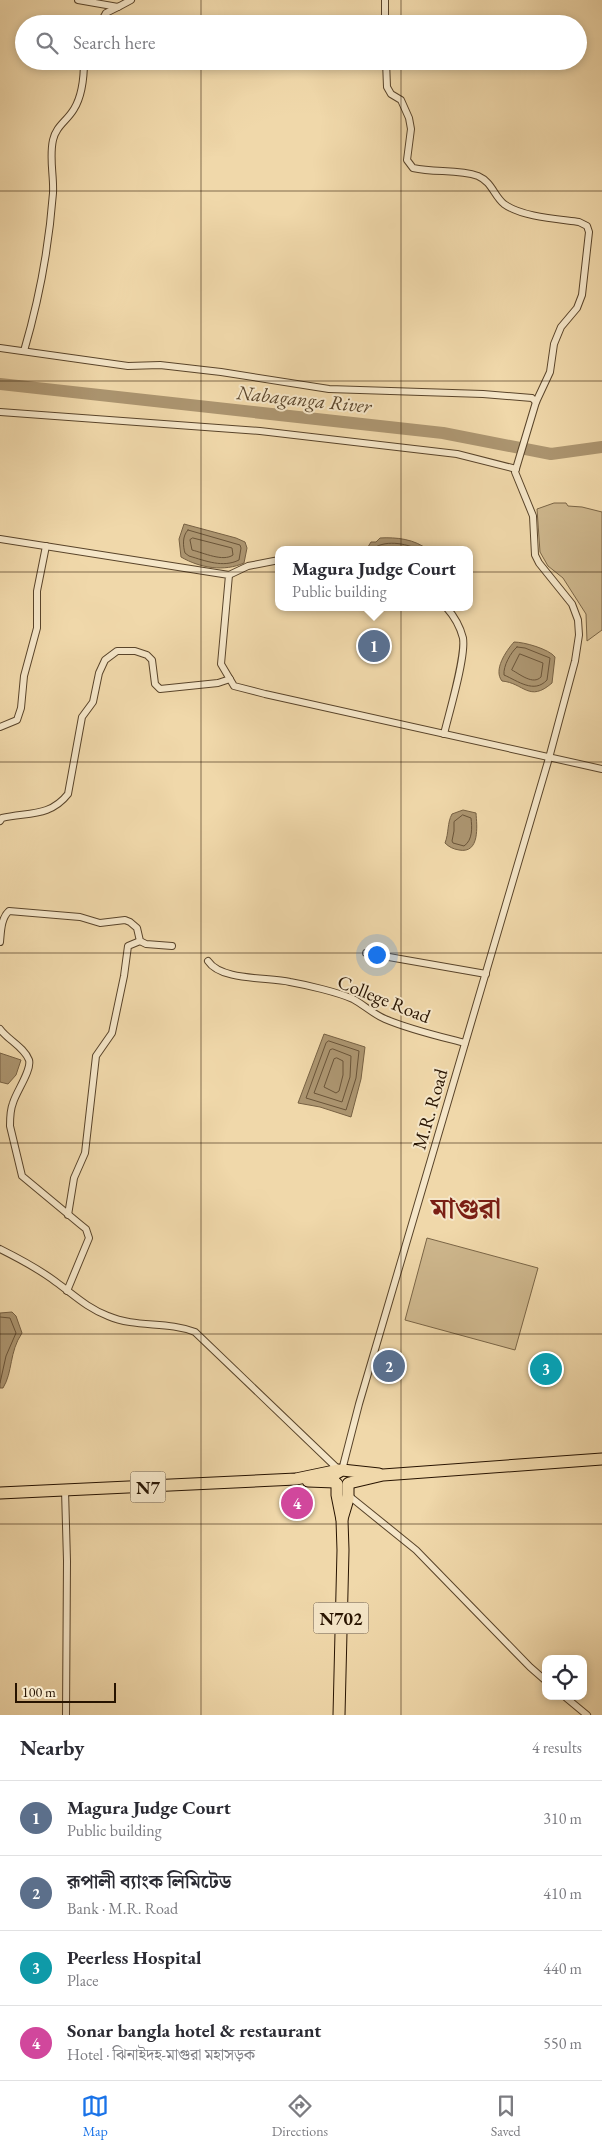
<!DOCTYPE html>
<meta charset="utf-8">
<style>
:root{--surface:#fff;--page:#f7f7f7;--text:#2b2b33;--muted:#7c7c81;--line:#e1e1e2;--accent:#1a73e8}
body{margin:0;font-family:"EB Garamond","Noto Serif Bengali",serif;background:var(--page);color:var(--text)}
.controls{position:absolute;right:15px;bottom:15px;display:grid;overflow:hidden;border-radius:10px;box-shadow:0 2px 8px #0003}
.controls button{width:45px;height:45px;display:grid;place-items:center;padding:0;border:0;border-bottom:1px solid var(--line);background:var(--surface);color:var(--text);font:25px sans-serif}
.scale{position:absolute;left:15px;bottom:12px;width:101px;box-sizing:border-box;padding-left:5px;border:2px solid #271300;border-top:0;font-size:14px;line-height:18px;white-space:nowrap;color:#271300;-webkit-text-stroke:4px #f5e6c8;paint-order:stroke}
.you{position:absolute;left:376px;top:954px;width:18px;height:18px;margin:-12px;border:4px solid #fff;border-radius:50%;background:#1a73e8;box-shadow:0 0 0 8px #1a73e833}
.badge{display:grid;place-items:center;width:32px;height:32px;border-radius:50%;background:var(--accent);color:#fff;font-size:16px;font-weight:700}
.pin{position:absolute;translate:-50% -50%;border:2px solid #fff;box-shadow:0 1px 5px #0006}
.popup{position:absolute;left:275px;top:546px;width:198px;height:65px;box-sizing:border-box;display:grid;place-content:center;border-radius:10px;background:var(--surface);filter:drop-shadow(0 1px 4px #0005);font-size:16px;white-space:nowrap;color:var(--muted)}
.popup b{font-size:19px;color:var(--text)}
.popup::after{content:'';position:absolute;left:50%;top:100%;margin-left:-10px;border:10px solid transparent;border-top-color:var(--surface)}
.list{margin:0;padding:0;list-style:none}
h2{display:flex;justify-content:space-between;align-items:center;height:65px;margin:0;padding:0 20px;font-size:21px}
h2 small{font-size:16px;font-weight:400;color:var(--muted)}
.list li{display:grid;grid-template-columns:32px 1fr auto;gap:15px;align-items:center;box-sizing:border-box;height:75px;padding:0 20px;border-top:1px solid var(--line)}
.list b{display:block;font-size:19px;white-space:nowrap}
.list p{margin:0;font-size:16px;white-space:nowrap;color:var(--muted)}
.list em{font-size:16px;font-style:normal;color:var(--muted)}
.icon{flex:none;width:28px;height:28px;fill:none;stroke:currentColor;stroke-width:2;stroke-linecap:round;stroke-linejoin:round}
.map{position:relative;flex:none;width:602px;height:1715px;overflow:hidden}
.search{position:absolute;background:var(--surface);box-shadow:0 2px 8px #0003;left:15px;right:15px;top:15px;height:55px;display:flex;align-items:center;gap:12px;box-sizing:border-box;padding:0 18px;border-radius:28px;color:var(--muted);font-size:19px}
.sheet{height:365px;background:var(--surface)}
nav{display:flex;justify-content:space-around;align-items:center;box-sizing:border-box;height:70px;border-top:1px solid var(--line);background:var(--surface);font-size:14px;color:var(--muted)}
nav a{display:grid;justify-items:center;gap:2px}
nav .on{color:var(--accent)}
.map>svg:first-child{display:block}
</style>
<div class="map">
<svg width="602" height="1715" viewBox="0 0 602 1715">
<rect width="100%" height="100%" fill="#f0d8aa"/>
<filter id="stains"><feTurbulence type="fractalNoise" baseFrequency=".004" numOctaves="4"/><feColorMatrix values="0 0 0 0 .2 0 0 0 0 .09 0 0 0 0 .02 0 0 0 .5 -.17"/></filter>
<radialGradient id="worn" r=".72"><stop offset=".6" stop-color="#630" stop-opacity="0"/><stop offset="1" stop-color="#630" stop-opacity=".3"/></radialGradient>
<g fill="#ceb78d" stroke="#7a6546">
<path d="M554,503h12l2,3 14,1 20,5v118l-15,11 -1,-27 -23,-36 -15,-12 -8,-14 -3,-43z"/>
<path d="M427,1238l111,30 -23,82 -110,-30z"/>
</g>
<g fill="#ac9570" stroke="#776143">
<path d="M184,524l52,14 9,4 2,6 -3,15c-20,9 -44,5 -63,-6l-2,-18z"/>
<path d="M380,538c16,-1 35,1 48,12h-62l5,-8h5z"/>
<path d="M514,642c10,0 35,7 41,15l-3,26c-23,20 -28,0 -50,-2 -9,-11 4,-30 12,-39z"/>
<path d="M463,810l13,3c1,13 4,41 -17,37 -6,-1 -10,-3 -14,-7 4,-10 2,-20 7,-29z"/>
<path d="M324,1034l41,13 -4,32 -10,38 -31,-10 -22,-4z"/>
<path d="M0,1053l21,7 -5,15 -8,9 -8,-2z"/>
<path d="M12,1312l4,4 6,17c-13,19 -9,39 -19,55h-3v-75z"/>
</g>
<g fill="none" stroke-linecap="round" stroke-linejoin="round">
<g stroke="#6a5438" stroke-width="1">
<path d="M188,530l52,15 1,3 -2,12c-16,8 -33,1 -50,-4l-4,-3c-2,-7 -3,-17 3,-23z"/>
<path d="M193,538l39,10 1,7c-10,7 -29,-2 -41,-5l-2,-10z"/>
<path d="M371,550c13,-11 34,-7 49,0"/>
<path d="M517,647l8,1 25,10 -3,22c-13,14 -29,1 -43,-5 -1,-9 7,-23 13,-28z"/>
<path d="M520,654l23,9 -2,14c-8,8 -20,-2 -29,-7z"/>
<path d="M463,815l8,3c1,9 2,22 -7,28l-11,-3 -1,-2 2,-10v-9z"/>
<path d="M329,1041l30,10 -3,27 -10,32 -40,-12 20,-55z"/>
<path d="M333,1049l18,7 -1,21 -8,25 -28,-9 16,-43z"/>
<path d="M337,1058l6,3v14l-4,16 -3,2 -12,-6 10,-28z"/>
<path d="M0,1317l10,1 6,15 -10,23 -6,27"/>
</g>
<path stroke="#ac9570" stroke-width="12" d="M0,384l443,49 108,21 51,-7"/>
<g stroke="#59442a" stroke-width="8">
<g id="minor">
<path d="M78,0l40,7 13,-7"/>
<path d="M385,0v24"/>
<path d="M100,24l6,-11 12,-6"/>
<path d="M0,348l128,18 32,-1 61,7 108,17 154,5 49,4 4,4"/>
<path d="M24,351c15,-51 25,-105 29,-158 1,-17 -4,-35 0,-53 3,-14 14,-19 21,-31 8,-13 10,-32 10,-48"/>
<path d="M0,412l260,19 197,23 59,15"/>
<path d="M0,539l229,36 -8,89 13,22 31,8 337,75"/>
<path d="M327,550h1"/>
<path d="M229,575l19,-9 31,-6"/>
<path d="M0,727l17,-7 4,-12 3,-32 13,-48v-37l9,-45"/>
<path d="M444,734c5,-21 22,-77 19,-96 -3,-12 -9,-22 -17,-31"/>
<path d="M0,821l2,-3c26,-6 48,-1 66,-24l14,-77 11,-15 6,-29 6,-13 12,-9h18l12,4 5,5 3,24 5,5 58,-6 12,-4"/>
<path d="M0,942c1,-10 1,-24 9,-31l71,6 20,6 25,-3 5,2 7,6 3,13 6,3 26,2"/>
<path d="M366,953l120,21"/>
<path d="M208,961c13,20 60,16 82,21 17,3 47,10 63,17 11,6 20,15 32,20 26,11 53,17 80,24"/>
<path d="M0,1029c8,11 24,18 29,31 3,10 -13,32 -16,43 -3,7 -3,15 -3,23l12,50 59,49 5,4 3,9 -22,53"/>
<path d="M68,1215l6,-37 11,-25 11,-97 16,-23 12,-57 4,-30 12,-5"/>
<path d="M0,1249c20,10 39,20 56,33 18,13 31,26 52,34 28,12 59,5 87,16l144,138"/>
<path d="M342,1470l17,-66 190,-646 26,-97 4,-26 -1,-15 -6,-16 -33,-41 -4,-8 -2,-39 -18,-44 21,-70 14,-30 4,-28 7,-17 16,-19 5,-13 7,-63 -2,-6 -8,-4c-22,-3 -57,-5 -75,-18 -10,-8 -12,-22 -26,-28 -20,-7 -43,-3 -65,-8l-6,-8 4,-31 -2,-11 -8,-18 -10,-6 -4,-7 -1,-26"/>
<path d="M65,1490l2,71 -1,154"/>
<path d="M348,1495l68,55 114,117 16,14"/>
<path d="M564,1696l23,19"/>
</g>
</g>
<g stroke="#271300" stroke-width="13">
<g id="trunk">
<path d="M335,1474l7,-4 37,4"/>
<path d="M308,1481l27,1"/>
<path d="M349,1483l34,-8 219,-16"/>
<path d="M337,1484v11l5,25 1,30 -4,165"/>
<path d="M0,1493l296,-14 43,-9"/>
<path d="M342,1519l6,-20v-15"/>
</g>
</g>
<use href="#minor" stroke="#f5e6c8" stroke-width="6"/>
<use href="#trunk" stroke="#f0d8aa" stroke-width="11"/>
</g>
<path fill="none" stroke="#271300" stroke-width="1" stroke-opacity="0.55" d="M201,0v24M401,0v24M201,61v1654M401,61v1654M0,191h602M0,381h602M0,572h602M0,762h602M0,953h602M0,1143h602M0,1334h602M0,1524h602"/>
<g text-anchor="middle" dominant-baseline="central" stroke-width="4" stroke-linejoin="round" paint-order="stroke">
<g fill="#f5e6c8" stroke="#65523c" stroke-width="1">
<rect x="130.5" y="1471.5" width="35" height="31" rx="4"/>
<rect x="313.5" y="1602.5" width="55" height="31" rx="4"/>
</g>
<g font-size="18" font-weight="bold" fill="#271300">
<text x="148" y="1487">N7</text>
<text x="341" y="1618">N702</text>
</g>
<g font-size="19" fill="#271300" stroke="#f5e6c8">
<text transform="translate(384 999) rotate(22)">College Road</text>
<text transform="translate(430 1109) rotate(-74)">M.R. Road</text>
</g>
<g font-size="20" font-style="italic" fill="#5c472d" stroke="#f5e6c8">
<text transform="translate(304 399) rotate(6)">Nabaganga River</text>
</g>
<g font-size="29" font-weight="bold" fill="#7a1f14" stroke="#f5e6c8">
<text x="466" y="1208">মাগুরা</text>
</g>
</g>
<rect width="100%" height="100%" filter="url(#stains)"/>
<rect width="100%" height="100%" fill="url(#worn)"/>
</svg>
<div class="controls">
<button><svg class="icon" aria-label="locate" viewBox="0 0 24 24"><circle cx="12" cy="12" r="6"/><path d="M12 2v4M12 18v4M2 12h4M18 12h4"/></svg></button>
</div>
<div class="scale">100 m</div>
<div class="you"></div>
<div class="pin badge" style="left:374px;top:646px;background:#5c6f8a">1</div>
<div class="popup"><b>Magura Judge Court</b>Public building</div>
<div class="pin badge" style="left:389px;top:1366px;background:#5c6f8a">2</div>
<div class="pin badge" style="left:546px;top:1369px;background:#0f9aa8">3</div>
<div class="pin badge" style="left:297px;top:1503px;background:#d1479c">4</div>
<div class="search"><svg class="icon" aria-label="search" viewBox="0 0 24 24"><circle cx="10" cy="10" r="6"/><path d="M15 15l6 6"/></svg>Search here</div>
</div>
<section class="sheet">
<h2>Nearby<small>4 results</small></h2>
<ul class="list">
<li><span class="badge" style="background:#5c6f8a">1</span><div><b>Magura Judge Court</b><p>Public building</p></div><em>310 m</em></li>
<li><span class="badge" style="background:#5c6f8a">2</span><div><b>রূপালী ব্যাংক লিমিটেড</b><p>Bank · M.R. Road</p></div><em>410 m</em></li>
<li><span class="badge" style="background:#0f9aa8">3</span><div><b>Peerless Hospital</b><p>Place</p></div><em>440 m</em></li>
<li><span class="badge" style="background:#d1479c">4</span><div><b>Sonar bangla hotel &amp; restaurant</b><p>Hotel · ঝিনাইদহ-মাগুরা মহাসড়ক</p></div><em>550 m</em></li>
</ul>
</section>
<nav>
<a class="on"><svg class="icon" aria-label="map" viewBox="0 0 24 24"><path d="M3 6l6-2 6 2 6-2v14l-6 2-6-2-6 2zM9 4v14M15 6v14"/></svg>Map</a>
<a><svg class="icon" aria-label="directions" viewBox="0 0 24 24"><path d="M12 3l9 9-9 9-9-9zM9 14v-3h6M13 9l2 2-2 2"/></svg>Directions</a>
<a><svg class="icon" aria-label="saved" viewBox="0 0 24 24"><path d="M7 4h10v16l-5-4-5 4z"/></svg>Saved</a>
</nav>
